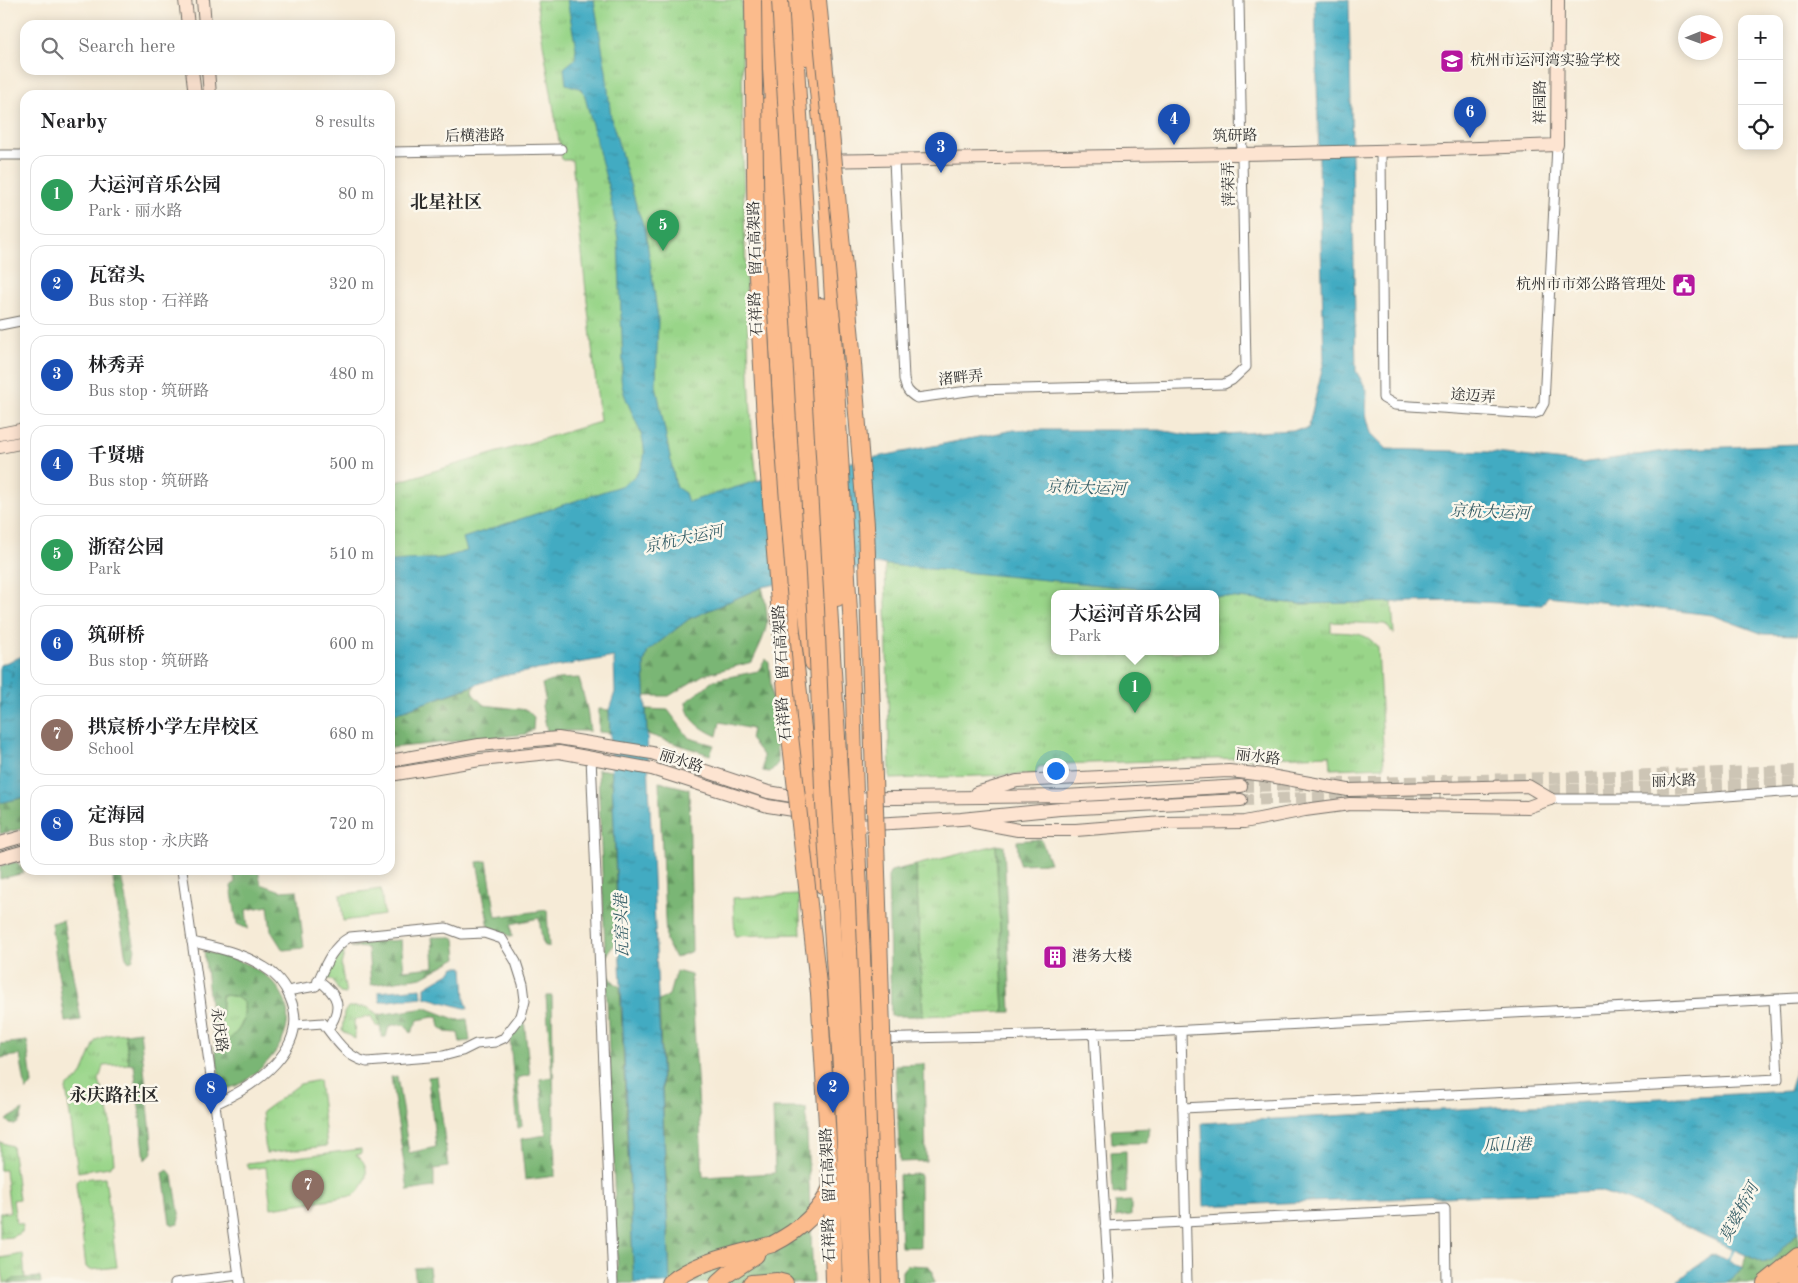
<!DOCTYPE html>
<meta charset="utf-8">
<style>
:root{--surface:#fff;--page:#f6f6f6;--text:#202124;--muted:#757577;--line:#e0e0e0;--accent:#0f766e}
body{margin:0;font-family:"Old Standard TT","Noto Serif SC",serif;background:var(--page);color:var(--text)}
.controls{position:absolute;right:15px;top:15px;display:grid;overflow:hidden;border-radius:10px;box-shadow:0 2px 12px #0003}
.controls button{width:45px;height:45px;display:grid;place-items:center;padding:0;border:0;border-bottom:1px solid var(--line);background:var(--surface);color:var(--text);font:25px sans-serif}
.compass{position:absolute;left:1678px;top:15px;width:45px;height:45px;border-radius:50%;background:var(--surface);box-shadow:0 2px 12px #0003;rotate:89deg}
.you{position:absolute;left:1055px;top:770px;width:18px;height:18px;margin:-12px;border:4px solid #fff;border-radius:50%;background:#1a73e8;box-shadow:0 0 0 8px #1a73e833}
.badge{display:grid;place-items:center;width:32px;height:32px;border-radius:50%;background:var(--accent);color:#fff;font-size:16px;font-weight:700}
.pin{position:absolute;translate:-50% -41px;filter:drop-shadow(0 1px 2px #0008)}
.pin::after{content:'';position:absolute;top:26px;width:18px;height:15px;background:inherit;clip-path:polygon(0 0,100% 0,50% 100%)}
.popup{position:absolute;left:1051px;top:590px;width:168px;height:65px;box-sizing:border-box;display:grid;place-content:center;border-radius:10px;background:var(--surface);filter:drop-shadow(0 1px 4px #0005);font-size:16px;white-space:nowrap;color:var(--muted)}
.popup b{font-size:19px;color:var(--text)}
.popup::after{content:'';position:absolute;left:50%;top:100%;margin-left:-10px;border:10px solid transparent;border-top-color:var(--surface)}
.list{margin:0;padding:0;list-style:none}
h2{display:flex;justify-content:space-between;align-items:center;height:65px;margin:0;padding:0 20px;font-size:21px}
h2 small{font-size:16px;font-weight:400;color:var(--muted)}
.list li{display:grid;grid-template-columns:32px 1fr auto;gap:15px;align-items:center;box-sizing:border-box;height:80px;margin:0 10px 10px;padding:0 10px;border:1px solid var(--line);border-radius:15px}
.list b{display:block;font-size:19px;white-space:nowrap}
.list p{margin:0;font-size:16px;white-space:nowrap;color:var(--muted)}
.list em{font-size:16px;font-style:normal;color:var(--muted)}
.icon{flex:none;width:28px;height:28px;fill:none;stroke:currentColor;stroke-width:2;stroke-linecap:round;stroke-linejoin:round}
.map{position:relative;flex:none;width:1798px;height:1283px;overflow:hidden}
.search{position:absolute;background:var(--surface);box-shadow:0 2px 12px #0003;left:20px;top:20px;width:375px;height:55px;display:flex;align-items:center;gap:12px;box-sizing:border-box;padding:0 18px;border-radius:15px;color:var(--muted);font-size:19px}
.panel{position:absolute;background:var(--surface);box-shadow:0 2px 12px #0003;left:20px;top:90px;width:375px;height:785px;border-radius:15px}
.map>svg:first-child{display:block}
</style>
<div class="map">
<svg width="1798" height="1283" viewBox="0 0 1798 1283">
<defs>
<pattern id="grass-tufts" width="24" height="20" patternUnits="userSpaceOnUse" patternTransform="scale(1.25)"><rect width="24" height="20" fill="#99d589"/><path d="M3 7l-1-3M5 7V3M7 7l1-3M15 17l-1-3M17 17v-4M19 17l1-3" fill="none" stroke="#84b776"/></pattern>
<pattern id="forest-firs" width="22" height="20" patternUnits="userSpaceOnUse" patternTransform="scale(1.25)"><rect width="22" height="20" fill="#7ab675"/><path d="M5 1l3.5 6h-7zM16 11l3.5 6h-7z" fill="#649460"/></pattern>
<pattern id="water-ripples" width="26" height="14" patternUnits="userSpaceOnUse" patternTransform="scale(1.25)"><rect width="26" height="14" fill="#43abc2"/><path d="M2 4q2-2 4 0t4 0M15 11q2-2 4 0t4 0" fill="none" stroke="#388b9e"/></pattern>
</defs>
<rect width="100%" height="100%" fill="#fbf7ec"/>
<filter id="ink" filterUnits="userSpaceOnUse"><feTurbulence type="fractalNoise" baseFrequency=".02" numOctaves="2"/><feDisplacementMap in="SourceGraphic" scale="10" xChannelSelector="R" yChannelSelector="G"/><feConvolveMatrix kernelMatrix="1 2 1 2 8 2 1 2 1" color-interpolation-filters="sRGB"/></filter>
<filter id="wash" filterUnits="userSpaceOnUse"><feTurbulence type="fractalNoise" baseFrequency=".0096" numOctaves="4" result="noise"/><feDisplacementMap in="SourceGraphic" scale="20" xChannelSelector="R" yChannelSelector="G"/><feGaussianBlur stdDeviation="1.12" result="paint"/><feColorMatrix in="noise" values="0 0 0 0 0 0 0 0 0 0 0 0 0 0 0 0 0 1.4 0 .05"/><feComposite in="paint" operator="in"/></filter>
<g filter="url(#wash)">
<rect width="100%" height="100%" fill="#f6ebd7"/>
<g fill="url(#grass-tufts)" stroke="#62805a">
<path d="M536,0h206c0,102 1,205 5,307 2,64 3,130 13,193l-370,70v-86l210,-62 -28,-262h-10z"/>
<path d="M885,564l321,30h-151v58h160v-57l85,9 92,-2 2,32 -9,-10 -54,-2v10c19,1 36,-1 47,16l6,119 -53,2 -1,-14 -269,9 -23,3 -2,7 -146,5z"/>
<path d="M996,845l8,167 -81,4 -7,-151z"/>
<path d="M799,895l2,39 -66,2 -2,-38z"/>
<path d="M345,950l-4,15 5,29 -6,-1 -7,-12 -6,-3 12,-22z"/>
<path d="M222,995l12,1 10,5c3,26 -9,35 -29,49l-1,-11 7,-2z"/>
<path d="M348,1007h19l11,8 2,12 -4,-1 -5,-10 -17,4 1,19 -13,-8 2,-18z"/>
<path d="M125,1033l4,31 -26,2 -4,14 11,38 4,45 -5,4 -31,5 -12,-84 15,-12 15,-36 11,-5z"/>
<path d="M319,1080l8,66 -61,7 -4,-41 38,-28z"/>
<path d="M0,1142l12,4 7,53 -6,1 3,23 7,1 -1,8 -11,5 -11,1v-25l10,-1 -5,-42h-5z"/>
<path d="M105,1177l12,90 -27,3 -4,-3 -10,-83 3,-5z"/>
<path d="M23,1254l2,24 -21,5 -4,-25z"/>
</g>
<g fill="url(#forest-firs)" stroke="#527050">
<path d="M762,587c9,37 6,41 -10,75l-49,13 -34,21h-24l-1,-33 4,-12 41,-32z"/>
<path d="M766,659l3,4 9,100 -8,9 -7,-1v-16l-13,-16 2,-10 -32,-7 -3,14c-16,-7 -30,-17 -31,-34l28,-22 44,-9z"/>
<path d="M579,678l8,31 3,22h-43l-5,-25 3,-8 -3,-14 16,-5z"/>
<path d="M474,686l-1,8 11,11 43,5 7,7 -1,12 -6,5 -137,14v-33z"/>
<path d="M599,709l10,1 1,23 -11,-1z"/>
<path d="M646,709l22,1 21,28 25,7 -4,10 -63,-21z"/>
<path d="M598,769l14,2 6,171c-17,12 -16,33 2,45l14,296h-16z"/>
<path d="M659,782l30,7 3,162 -17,7 -9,-17z"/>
<path d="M25,797v31l-25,6v-31z"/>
<path d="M1041,839l9,24 -31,1 -2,-23z"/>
<path d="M996,845l8,1 7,166h-7z"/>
<path d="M487,861l9,56 51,-7 2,37 -6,-2 -4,-27 -28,6 1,13 -23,-10 -12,-65z"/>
<path d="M15,862l4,2 5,9 -24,6v-13z"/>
<path d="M916,865l7,151h-32l-3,-139 3,-6z"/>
<path d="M233,870h25l3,14 20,7 16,-1 7,58 -21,2 -12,-19 -3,-25 -22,4 2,19 -11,-5 -6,-38 4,-4z"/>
<path d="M114,873l7,2 14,73 -2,11 -4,3 -3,-4 -13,-78z"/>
<path d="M63,920l18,100 -16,2 -14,-99z"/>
<path d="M432,937h17l6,2 2,19 -35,19 -51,8 -3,-37 -17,-1 21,-5 29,-2 3,30 30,-3z"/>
<path d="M204,951c13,4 28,6 40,12 53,23 57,69 16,106 -11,10 -23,20 -39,20l-6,-39c20,-14 32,-23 29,-48l-10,-6 -12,-1 -1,43 -7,1z"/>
<path d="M676,971l15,4 12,202 72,-4 -2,-65h33l7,175h-143l-11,-282 10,-6z"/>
<path d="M546,996h6l3,180 -30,4 -4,-41 25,-4 -6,-56 12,-2z"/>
<path d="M426,1008l31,12 10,-1 3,22 -10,1 -2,-9 -13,-1 -5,-5 -2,-11 -20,4 -7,13 -5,-7 -8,-2 -9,2 -3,11h-4l-4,-22z"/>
<path d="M524,1020l6,55 -13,3 5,48 -4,2 -8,-88z"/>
<path d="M140,1031l13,121 -8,8 -11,-96h-5l-4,-31z"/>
<path d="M27,1041l5,43 -6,7 -6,-36 -20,3v-14z"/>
<path d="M924,1064l2,97 -26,1 -5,-97z"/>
<path d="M397,1076l12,77 27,-6 -8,-70 9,-1 11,91 -14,2v18l-26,4 -17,-114z"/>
<path d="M23,1110l-3,11 -5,4 -5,-1 -4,-4z"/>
<path d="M1150,1128l-2,15h-36l-1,-13z"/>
<path d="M1126,1151v42l-13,1 -2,-42z"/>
<path d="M168,1170l5,6 7,43 -2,5 -4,1 -4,-2 -7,-50z"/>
<path d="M920,1174v73h-19l-2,-72z"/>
<path d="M1131,1201v14l-16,2 1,-15z"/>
<path d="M1798,1232v51h-71l16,-15 3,-13 17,8 8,-3z"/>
<path d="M907,1265l22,1 4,6 1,11h-32v-12z"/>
<path d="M429,1267l2,16h-15l-2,-15z"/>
<path d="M40,1277l1,6h-33l6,-4z"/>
</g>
<g fill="#99d589" stroke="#62805a">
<path d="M381,889l3,26 -41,6 -3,-26z"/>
<path d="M361,1149v5l-5,1c17,10 11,33 -4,41l-81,12 -5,-41 -17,2 -2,-6z"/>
</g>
<g fill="url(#water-ripples)" stroke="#376b76">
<path d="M567,0h27l12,71 5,47 26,90 8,21 6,39 7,51 -2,66 20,102 9,6 3,9 72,-22 254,-50h145l34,6 115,-7 16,-68 -9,-361h34l7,371 11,19 -1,24 5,19 16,16 101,3 93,11 98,-14 119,-5v191l-35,-1 -51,-19 -164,-19 -6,9 -85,-4 -157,3 -422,-40 -116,23 -73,32 -41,32 -4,12 26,620h-36l-25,-573 6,-18 -1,-35 -113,19 -111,39v-154l52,-3 25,-7 -4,-13 160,-53c48,-30 0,-71 -2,-107 0,-5 2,-10 2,-15l-5,-124 -9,-49 -25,-97 -5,-5 -13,-4 -2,-16 11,-9 1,-11z"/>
<path d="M25,655v142l-25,6v-138z"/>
<path d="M454,967h9l2,32 3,10 -43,-12v-10l26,-15z"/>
<path d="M421,988l1,9 -42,5 -2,-10z"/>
<path d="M1798,1063v169l-27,28 -8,3 -133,-62 -31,-10 -395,15 -2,-83 587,-32z"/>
<path d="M1714,1254l30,14 -17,15h-51l17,-15z"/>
</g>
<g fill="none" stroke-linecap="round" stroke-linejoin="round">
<path stroke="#43abc2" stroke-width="2.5" d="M1727,1262l8,-15"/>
<path stroke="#355e67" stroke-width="1" stroke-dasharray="6 5" stroke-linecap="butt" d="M0,708l9,-16 5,-27"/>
</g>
</g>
<g filter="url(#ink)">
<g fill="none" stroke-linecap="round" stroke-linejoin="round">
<g stroke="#cdc5b5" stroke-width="12" stroke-dasharray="12 6" stroke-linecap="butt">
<path d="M1333,784l465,-13"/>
<path d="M1241,786l62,-1"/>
<path d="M1531,791l267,-8"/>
<path d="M1241,800l200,-6"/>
</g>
<g stroke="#726e67" stroke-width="11">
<g id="street">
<path d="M390,152l171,-3"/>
<path d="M1381,152l2,246 12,7 138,9 6,-2 5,-9 13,-258"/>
<path d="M0,155h25"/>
<path d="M894,160l10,219c2,10 4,14 13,19l58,-8 249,-6 8,-4 14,-13 -7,-367"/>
<path d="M0,325l25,-5"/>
<path d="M591,757l22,526"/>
<path d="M1550,799h135l113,-8"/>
<path d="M182,870l58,413"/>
<path d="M192,942c25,6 51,11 72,25 12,7 21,18 26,31 22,50 -36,89 -75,106"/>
<path d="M318,980c21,15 25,27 10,49"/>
<path d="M287,991l29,-5c8,-18 15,-39 34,-49l96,-9 16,6 22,-1 18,6 14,23 7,22 2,16 -4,16 -17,22 -9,4 -19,2 -14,7 -19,5 -76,6c-21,-5 -31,-22 -44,-39l-28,2"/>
<path d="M1181,1031l6,252"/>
<path d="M1094,1034l15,249"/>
<path d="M868,1039l284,-7 646,-34"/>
<path d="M1183,1108l595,-29 -4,-79"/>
<path d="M1105,1226l340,-17 1,74"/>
<path d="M175,1283l63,-8"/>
</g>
</g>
<g stroke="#726e67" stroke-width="14">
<g id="secondary">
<path d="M185,0l3,25"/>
<path d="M203,0l2,25"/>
<path d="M192,70l3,25"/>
<path d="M208,70l2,25"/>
<path d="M825,161c244,-5 488,-6 732,-16l1,-145"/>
<path d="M0,434l25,-5"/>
<path d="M0,447l25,-5"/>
<path d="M390,761l89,-16 79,-7 94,15 116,39 42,7 255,-3 176,-10"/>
<path d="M390,775l90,-15 79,-8 93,17 116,37 38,6"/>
<path d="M976,793l41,-12 212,-10 36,4 83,15 180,-4 22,13"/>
<path d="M848,822l9,3 104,-6 99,-10 181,-9"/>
<path d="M975,822l43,8h58l87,-7 81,-1 61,-12 45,-6 178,3 22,-8"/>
<path d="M0,843l25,-7"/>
<path d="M0,858l25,-7"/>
</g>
</g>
<g stroke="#726e67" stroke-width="16">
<g id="primary">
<path d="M812,41l12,120 27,468 6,196 21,458"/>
<path d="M766,105v52l27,475 29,254"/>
</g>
</g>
<g stroke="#726e67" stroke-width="18">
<g id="highway">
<path d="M767,0l32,550 14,113"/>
<path d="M792,0l48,786"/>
<path d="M805,0l1,57"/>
<path d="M821,306l16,246v46"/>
<path d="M670,1283c27,-23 70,-29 103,-39"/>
<path d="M718,1283l11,-10 27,-18"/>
<path d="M751,1283l26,-2 8,2"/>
<path d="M1765,1283l33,-27"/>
<path d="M1787,1283l11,-9"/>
</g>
</g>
<use href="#street" stroke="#fff" stroke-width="9"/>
<use href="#secondary" stroke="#fde4d1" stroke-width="12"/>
<use href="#primary" stroke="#fbbb8c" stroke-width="14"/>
<use href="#highway" stroke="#fbbb8c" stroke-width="16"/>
<g stroke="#726e67" stroke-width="18" stroke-linecap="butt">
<g id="highway-bridge">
<path d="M753,0l3,258 10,180 22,280 31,275 13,213 2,77"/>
<path d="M780,0l36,608 7,180 20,310 8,185"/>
<path d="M818,0l33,339 15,186 24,758"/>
<path d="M840,786l7,116 16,381"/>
<path d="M773,1244c25,-13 47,-30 58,-57"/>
</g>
</g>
<use href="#highway-bridge" stroke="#fbbb8c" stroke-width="16"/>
</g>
</g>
<defs>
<g id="school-square" transform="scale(1.25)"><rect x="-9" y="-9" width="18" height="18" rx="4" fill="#b5179e" stroke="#fbf7ec"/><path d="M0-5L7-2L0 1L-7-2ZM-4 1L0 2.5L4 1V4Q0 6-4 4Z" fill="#fff"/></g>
<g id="civic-square" transform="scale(1.25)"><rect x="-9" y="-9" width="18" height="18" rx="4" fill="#b5179e" stroke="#fbf7ec"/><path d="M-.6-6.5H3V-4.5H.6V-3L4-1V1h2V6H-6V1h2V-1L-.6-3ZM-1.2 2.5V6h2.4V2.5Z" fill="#fff"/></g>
<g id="building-square" transform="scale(1.25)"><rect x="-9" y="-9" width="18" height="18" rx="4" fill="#b5179e" stroke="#fbf7ec"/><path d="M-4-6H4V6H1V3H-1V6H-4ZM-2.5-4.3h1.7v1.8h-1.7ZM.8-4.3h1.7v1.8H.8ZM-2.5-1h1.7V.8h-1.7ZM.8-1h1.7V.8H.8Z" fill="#fff"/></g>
</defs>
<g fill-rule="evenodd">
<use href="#school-square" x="1452" y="61"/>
<use href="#civic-square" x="1684" y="285"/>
<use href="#building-square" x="1055" y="957"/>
</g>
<g text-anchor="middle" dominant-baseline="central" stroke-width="5" stroke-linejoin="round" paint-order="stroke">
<g font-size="15" fill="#2b2b2b" stroke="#fbf7ec" text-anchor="start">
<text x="1470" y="61">杭州市运河湾实验学校</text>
<text x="1666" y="285" text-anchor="end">杭州市市郊公路管理处</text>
<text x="1072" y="957">港务大楼</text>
</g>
<g font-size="15" fill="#2b2b2b" stroke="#fbf7ec">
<text transform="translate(1541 102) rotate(-90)">祥园路</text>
<text transform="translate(475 137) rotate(-1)">后横港路</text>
<text transform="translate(1235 137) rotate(-1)">筑研路</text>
<text transform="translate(1230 184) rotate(-91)">萍荣弄</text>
<text transform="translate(756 238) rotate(-92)">留石高架路</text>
<text transform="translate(757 314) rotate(-93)">石祥路</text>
<text transform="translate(961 379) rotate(-6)">渚畔弄</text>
<text transform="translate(1473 397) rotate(4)">途迈弄</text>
<text transform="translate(782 642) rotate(-94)">留石高架路</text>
<text transform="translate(785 719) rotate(-96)">石祥路</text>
<text transform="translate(1258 758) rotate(7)">丽水路</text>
<text transform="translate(681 762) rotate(18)">丽水路</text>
<text transform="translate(1674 782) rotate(-1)">丽水路</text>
<text transform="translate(218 1030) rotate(82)">永庆路</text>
<text transform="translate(829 1165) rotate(-93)">留石高架路</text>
<text transform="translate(830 1240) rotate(-92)">石祥路</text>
</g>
<g font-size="16" font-style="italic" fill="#355e67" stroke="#fbf7ec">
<text transform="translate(1086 489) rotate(2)">京杭大运河</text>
<text transform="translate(1490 513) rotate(2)">京杭大运河</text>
<text transform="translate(684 540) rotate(-12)">京杭大运河</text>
<text transform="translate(623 926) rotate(-92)">瓦窑头港</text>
<text transform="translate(1507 1146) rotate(-2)">瓜山港</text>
<text transform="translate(1740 1213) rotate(-62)">莫婆桥河</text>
</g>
<g font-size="18" font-weight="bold" fill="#2b2b2b" stroke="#fbf7ec">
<text x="446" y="203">北星社区</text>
<text x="114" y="1096">永庆路社区</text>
</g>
</g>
</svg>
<div class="controls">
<button>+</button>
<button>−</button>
<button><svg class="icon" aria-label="locate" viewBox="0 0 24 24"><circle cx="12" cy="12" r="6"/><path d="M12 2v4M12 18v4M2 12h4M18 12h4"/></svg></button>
</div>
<svg class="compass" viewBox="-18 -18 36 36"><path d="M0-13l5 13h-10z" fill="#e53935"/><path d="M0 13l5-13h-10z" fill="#757577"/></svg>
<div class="you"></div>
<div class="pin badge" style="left:1135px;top:713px;background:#2e9e5b">1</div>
<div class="popup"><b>大运河音乐公园</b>Park</div>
<div class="pin badge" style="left:833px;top:1113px;background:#1a4fb4">2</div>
<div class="pin badge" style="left:941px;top:173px;background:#1a4fb4">3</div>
<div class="pin badge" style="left:1174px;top:145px;background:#1a4fb4">4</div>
<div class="pin badge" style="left:663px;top:251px;background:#2e9e5b">5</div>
<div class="pin badge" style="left:1470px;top:138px;background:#1a4fb4">6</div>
<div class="pin badge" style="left:308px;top:1211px;background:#8d6e63">7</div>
<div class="pin badge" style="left:211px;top:1114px;background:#1a4fb4">8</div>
<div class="search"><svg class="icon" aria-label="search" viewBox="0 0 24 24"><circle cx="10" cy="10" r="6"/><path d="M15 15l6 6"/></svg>Search here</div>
<section class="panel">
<h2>Nearby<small>8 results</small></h2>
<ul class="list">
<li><span class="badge" style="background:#2e9e5b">1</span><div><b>大运河音乐公园</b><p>Park · 丽水路</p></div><em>80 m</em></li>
<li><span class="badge" style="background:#1a4fb4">2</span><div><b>瓦窑头</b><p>Bus stop · 石祥路</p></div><em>320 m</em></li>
<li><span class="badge" style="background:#1a4fb4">3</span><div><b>林秀弄</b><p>Bus stop · 筑研路</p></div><em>480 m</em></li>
<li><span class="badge" style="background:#1a4fb4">4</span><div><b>千贤塘</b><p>Bus stop · 筑研路</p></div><em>500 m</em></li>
<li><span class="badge" style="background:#2e9e5b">5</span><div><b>浙窑公园</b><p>Park</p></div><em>510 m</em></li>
<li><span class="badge" style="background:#1a4fb4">6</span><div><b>筑研桥</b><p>Bus stop · 筑研路</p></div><em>600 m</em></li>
<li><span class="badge" style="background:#8d6e63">7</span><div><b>拱宸桥小学左岸校区</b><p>School</p></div><em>680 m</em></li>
<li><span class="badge" style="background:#1a4fb4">8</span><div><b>定海园</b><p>Bus stop · 永庆路</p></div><em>720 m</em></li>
</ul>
</section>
</div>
